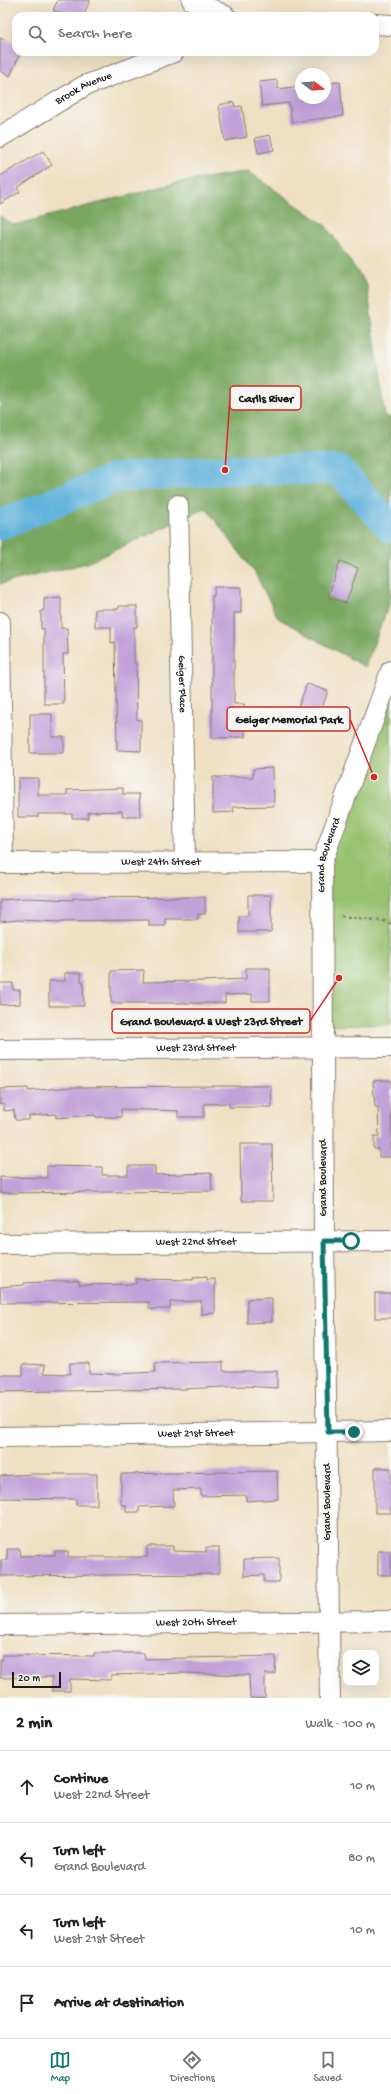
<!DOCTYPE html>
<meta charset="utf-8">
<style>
:root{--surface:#fff;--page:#f2f2f2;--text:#202124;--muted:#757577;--line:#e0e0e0;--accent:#0f766e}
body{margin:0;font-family:"Gochi Hand",sans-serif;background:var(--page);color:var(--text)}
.controls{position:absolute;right:12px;bottom:12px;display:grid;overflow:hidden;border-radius:8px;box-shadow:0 4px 16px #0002}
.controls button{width:36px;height:36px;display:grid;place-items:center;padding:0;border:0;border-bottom:1px solid var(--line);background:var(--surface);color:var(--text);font:20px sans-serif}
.compass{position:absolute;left:295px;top:68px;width:36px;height:36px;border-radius:50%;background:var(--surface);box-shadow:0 4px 16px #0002;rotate:106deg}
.scale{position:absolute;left:12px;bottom:10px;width:49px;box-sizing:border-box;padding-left:4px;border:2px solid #1c1c1c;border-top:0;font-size:11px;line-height:14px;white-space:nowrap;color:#1c1c1c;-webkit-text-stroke:3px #f6f6f2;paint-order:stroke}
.stop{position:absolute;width:12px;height:12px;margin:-9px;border:3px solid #0f766e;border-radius:50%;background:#fff}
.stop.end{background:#0f766e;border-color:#fff;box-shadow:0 1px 4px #0008}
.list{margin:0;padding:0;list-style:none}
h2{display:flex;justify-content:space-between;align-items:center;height:52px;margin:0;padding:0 16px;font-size:17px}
h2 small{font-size:13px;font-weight:400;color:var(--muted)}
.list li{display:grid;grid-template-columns:26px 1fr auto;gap:12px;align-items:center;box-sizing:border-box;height:72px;padding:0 16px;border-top:1px solid var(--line)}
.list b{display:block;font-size:15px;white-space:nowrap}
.list p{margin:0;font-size:13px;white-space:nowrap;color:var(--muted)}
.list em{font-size:13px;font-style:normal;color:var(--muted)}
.icon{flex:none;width:22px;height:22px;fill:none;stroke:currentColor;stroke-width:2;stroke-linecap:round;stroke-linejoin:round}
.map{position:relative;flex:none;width:391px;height:1698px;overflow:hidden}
.search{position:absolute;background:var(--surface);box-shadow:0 4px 16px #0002;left:12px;right:12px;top:12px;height:44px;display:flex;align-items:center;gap:10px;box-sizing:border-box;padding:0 14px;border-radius:12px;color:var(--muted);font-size:15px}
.sheet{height:340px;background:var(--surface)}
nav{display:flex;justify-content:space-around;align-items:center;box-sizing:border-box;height:56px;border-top:1px solid var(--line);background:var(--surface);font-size:11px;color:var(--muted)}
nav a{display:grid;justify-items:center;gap:2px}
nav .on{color:var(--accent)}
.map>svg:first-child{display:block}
</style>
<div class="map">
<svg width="391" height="1698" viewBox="0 0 391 1698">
<rect width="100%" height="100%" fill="#f6f6f2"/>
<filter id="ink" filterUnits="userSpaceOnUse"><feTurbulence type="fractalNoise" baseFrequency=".025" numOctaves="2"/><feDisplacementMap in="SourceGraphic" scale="8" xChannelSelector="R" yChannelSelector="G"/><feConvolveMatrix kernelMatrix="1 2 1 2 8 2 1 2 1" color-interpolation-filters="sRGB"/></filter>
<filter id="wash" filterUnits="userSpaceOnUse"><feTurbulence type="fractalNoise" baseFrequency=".012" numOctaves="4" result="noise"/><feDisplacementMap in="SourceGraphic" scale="16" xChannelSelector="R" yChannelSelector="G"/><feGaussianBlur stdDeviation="0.9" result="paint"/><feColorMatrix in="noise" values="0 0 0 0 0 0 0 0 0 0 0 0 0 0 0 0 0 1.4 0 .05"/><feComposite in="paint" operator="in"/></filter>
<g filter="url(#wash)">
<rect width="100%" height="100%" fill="#efe0c3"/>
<path fill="#97c16e" stroke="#5a6e45" d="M391,693v331l-69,2v-164z"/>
<path fill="#79a761" stroke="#4a623e" d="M248,171l77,54 42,60 18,132h6v182l-26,68 -87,-49 -23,-45 -49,-65 -119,55 -87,21v-368l14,9 162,-42z"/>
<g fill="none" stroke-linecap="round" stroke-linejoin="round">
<path stroke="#61b3dc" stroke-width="30" d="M0,525l114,-47 111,-8h114l52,58"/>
</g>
<g id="blocks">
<g fill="#c2a1d9">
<path d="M58,0h32l-7,16h-16l-14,-6z"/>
<path d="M0,38l16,7v7h5l-11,24 -10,-5z"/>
<path d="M277,80l1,9 23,-3v12h24v-15l15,-1 3,34 -51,6 -3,-19 -27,3 -3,-24z"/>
<path d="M234,102l1,5 7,-1 5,31 -22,4 -6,-36z"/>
<path d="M270,135l4,15 -16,3 -3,-15z"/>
<path d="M43,151l9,14 -35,23 3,4 -20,12v-28z"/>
<path d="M340,561l18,7 -12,35 -18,-6z"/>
<path d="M214,587h27v26h-7v91h10l1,33 -33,1v-142h2z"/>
<path d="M61,597v31h6l1,26h-5l1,50h-20v-76l-3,1v-18l3,-1v-12z"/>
<path d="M119,606h18v21h-3v36h2l1,57h4v31l-24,-1 -2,-108 -4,1v-16h-16v-18h24z"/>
<path d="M307,684l21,7 -12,35 -22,-8z"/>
<path d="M30,714h22v23h12v16h-34z"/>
<path d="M273,768l1,38 -41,1 1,5 -21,1v-36h40v-8z"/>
<path d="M18,778h20v17h29v-5l56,-2v6h16l1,22h-18v-5l-34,1v6h-16v-4h-34v3h-20z"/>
<path d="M248,895h23v37h-32v-16h9z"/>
<path d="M205,897v17h-7v5h-33v7h-16v-6l-89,1v1l-43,-2 -17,2v-22l28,-2 45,2v-2z"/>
<path d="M246,968h24v33h-18v-7l-27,1v8h-114v-32l33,-1 -1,12 58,-1 45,-2z"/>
<path d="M65,973h16v8h2l1,25h-35v-25h16z"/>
<path d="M0,983h13v7h7v14l-20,1z"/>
<path d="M391,1080v77h-12v-8h-5v-13h5l-1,-29h-3l-2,-26z"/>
<path d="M212,1086h59l1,21h-43v-4l-25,1v13h-26v-6l-57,-2v8h-25l-1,-2 -39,3v-4l-27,2v4h-14l-1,-10 -10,1v-7l-4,1v-16l28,-1v3l45,-4z"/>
<path d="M240,1144h32l1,57h-32z"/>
<path d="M47,1166l55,1v8h26v-9h27v9l56,-2 1,18 -212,2v-16l47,1z"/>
<path d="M207,1277v3l8,-1v34l-14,1v-13l-31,1v7h-21v-7l-148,1 -1,-16 24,-2v-2l37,-2h18v4l57,-1v-5l57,1v-2z"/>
<rect x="375" y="1293" width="16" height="25"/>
<path d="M272,1298v24l-25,1v-24z"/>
<path d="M223,1362v9h54v17l-33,-2 -61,3 -183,3v-17h23v-11l22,1 -1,8 26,1v-11h19v10l27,1 39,-2v-9z"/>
<rect x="375" y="1468" width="16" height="45"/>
<path d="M277,1471l1,28 -32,2v-6l-45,1v-7l-28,1 1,16 -35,1v5h-13v-7h-5v-31z"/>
<path d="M33,1474h64v31h-21v-6l-76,-1v-22z"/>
<path d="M147,1546h26v5l33,1v-5h13v27l-218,2v-16h6v-11h13l1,7 34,-1v-4h13v6h79z"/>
<rect x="378" y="1551" width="13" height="24"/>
<path d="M279,1558v24h-15v-7l-20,1v-17z"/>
<path d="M94,1653h50l1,6 131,-3 -1,18h-10v24h-15l-1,-23 -69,-2 -69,2v5l-41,-1v12h-18v-14l-52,1v-18l2,1v-6l92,1z"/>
</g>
</g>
</g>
<g filter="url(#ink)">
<use href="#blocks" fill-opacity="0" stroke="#867e70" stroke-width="1"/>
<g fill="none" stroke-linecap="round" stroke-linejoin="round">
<g stroke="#867e70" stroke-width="22">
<g id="minor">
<path d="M192,0l33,16"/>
<path d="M375,24l16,1"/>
<path id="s1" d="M0,137l84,-51 90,-34"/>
<path id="s2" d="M178,505l7,358"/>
<path d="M0,622l3,241"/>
<path id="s3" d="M0,863l322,-1"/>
<path id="s4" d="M0,1050l391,-3"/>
<path id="s5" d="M0,1244l391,-3"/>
<path id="s6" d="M0,1437l391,-6"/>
<path id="s7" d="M0,1625l391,-4"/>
<path id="s8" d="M330,1698l-6,-457 -2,-379 69,-191"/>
</g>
</g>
<path stroke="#867e70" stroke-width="2.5" stroke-dasharray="3 3" stroke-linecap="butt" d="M341,916l44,5 6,3"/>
<use href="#minor" stroke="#fff" stroke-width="20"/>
</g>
</g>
<g fill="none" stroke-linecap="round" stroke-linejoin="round" filter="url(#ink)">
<path stroke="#0f766e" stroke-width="5" d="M351,1241h-27l4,191h26"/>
</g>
<g text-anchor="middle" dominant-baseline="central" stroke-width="4" stroke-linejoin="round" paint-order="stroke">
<g font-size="11" fill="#1c1c1c" stroke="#f6f6f2">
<text stroke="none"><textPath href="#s1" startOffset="97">Brook Avenue</textPath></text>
<text stroke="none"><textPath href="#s2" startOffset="179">Geiger Place</textPath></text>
<text stroke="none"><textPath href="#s8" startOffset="844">Grand Boulevard</textPath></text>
<text stroke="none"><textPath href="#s3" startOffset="161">West 24th Street</textPath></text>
<text stroke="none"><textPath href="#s4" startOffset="196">West 23rd Street</textPath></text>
<text transform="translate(324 1178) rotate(-90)">Grand Boulevard</text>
<text stroke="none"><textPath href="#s5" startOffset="196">West 22nd Street</textPath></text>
<text stroke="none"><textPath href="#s6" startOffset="196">West 21st Street</textPath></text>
<text transform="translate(328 1502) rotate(-90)">Grand Boulevard</text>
<text stroke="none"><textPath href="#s7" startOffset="196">West 20th Street</textPath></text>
</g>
</g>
<path fill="none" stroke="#d62828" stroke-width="1.5" d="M225 470L230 398M374 777L350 719M339 978L310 1021"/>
<g fill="#d62828" stroke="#f6f6f2" stroke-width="1.5">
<circle cx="225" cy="470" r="4"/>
<circle cx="374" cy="777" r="4"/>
<circle cx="339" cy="978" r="4"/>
</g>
<g fill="#f6f6f2" stroke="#d62828" stroke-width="1.5">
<rect x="230" y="386" width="71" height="24" rx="4"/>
<rect x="227" y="707" width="123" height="24" rx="4"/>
<rect x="112" y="1009" width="198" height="24" rx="4"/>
</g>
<g font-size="12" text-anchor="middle" font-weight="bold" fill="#1c1c1c">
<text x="266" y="402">Carlls River</text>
<text x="289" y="723">Geiger Memorial Park</text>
<text x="211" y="1025">Grand Boulevard &amp; West 23rd Street</text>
</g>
</svg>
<div class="controls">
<button><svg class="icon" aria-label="layers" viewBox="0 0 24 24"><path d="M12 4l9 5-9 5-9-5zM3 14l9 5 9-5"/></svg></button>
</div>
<svg class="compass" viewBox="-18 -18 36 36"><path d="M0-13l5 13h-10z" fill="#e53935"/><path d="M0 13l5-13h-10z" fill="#757577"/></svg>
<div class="scale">20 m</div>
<div class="stop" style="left:351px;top:1241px"></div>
<div class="stop end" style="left:354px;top:1432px"></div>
<div class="search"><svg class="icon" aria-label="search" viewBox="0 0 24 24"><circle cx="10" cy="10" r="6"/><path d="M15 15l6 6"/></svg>Search here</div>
</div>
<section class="sheet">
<h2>2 min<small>Walk · 100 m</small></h2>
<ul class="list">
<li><svg class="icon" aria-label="ahead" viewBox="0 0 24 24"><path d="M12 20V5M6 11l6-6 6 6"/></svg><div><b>Continue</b><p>West 22nd Street</p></div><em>10 m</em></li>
<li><svg class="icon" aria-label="left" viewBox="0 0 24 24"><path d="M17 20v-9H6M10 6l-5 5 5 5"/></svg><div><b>Turn left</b><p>Grand Boulevard</p></div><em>80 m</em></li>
<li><svg class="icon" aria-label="left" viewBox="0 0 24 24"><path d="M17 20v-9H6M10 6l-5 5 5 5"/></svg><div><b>Turn left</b><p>West 21st Street</p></div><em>10 m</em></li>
<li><svg class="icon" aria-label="arrive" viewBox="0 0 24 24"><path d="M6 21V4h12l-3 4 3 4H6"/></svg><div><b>Arrive at destination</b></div></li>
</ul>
</section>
<nav>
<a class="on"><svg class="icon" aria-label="map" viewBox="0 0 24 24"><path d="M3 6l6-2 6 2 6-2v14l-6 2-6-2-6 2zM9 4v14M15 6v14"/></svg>Map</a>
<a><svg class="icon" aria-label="directions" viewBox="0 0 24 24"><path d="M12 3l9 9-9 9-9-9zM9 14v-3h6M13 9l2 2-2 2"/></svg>Directions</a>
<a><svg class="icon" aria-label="saved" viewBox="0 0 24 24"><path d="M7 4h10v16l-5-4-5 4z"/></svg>Saved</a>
</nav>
